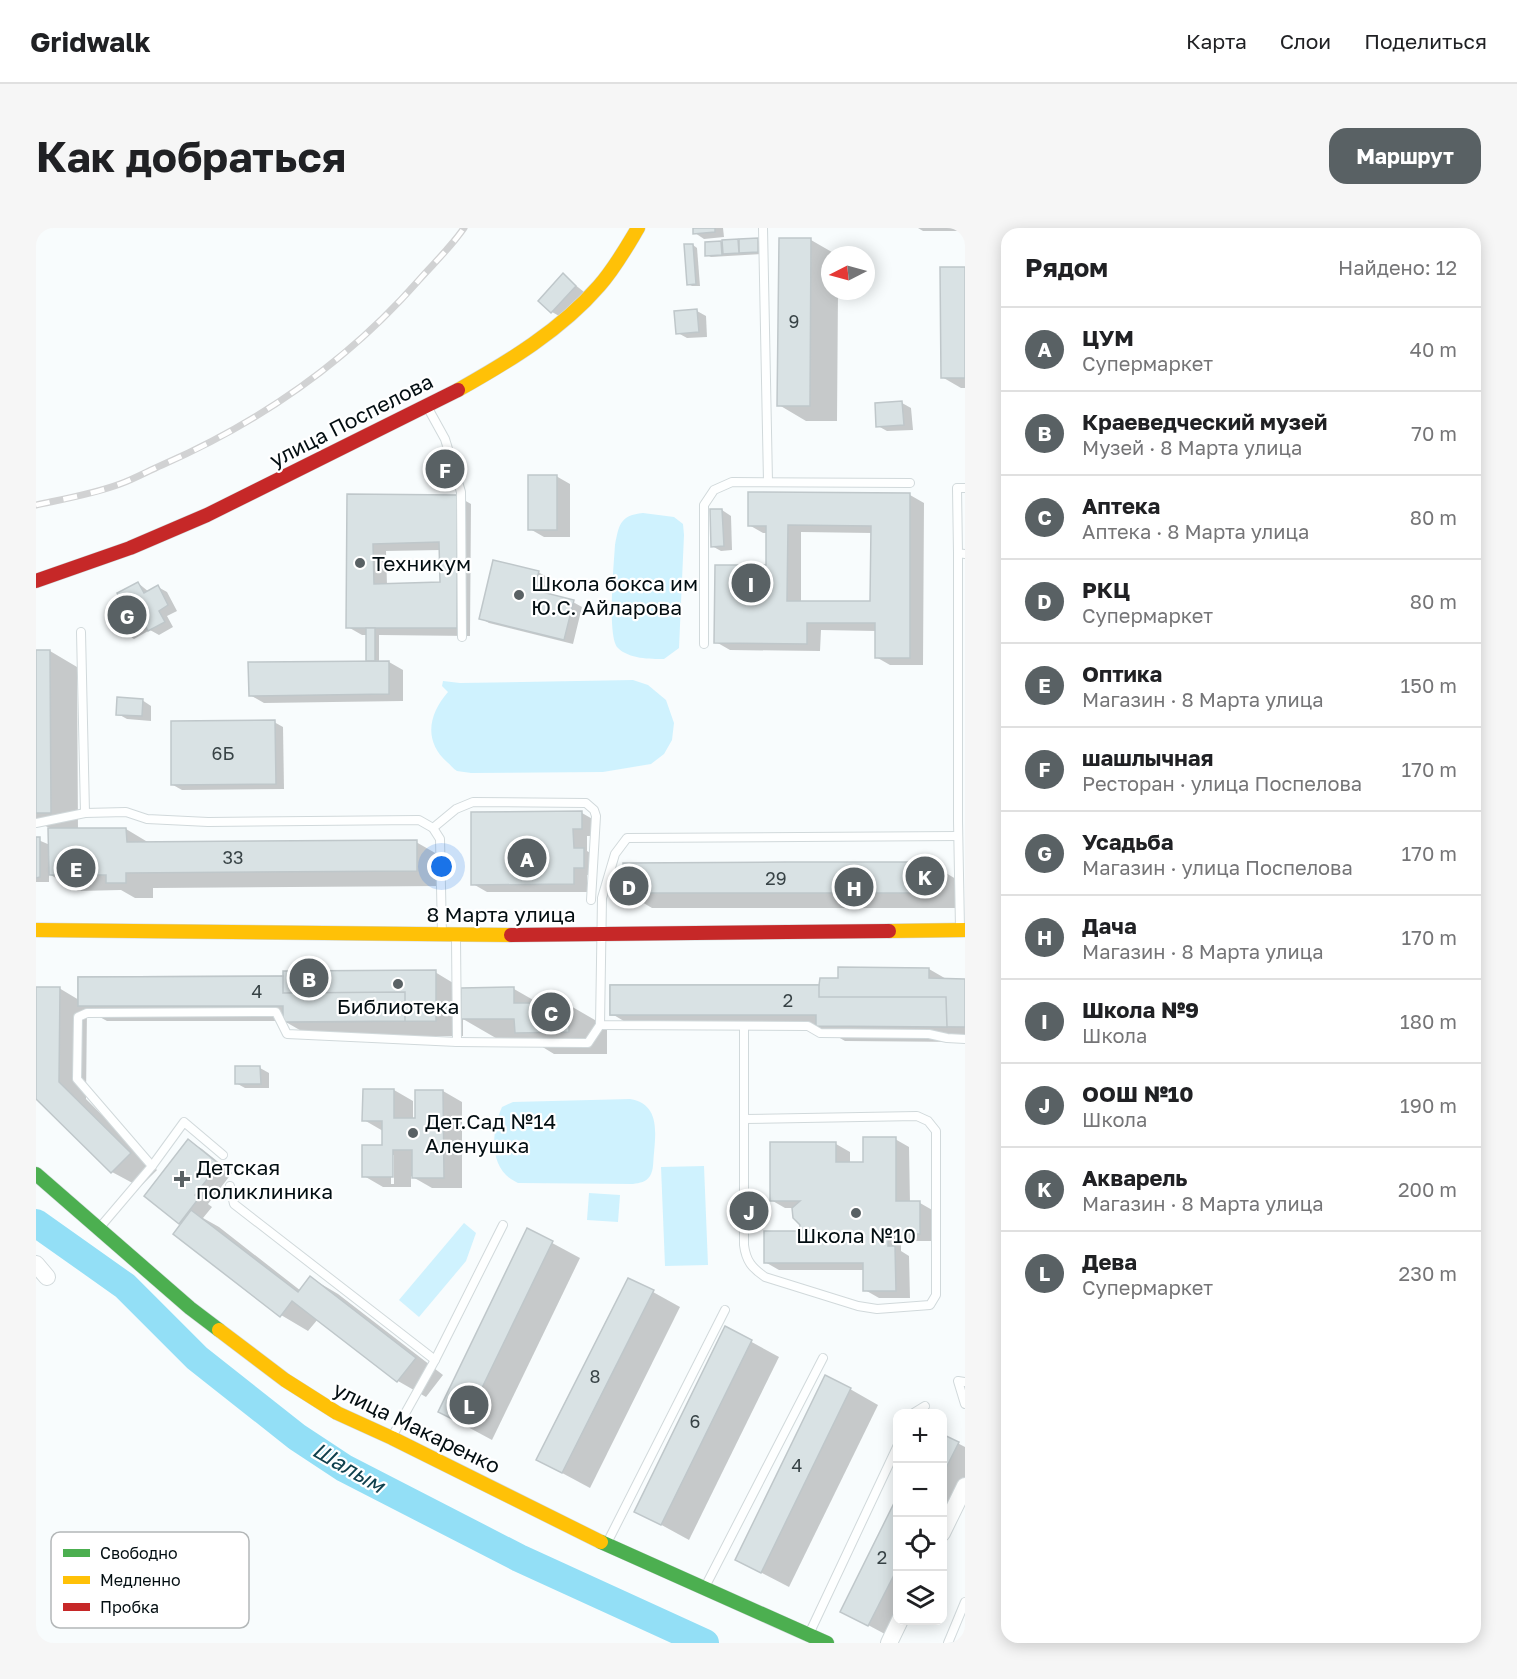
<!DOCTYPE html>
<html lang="ru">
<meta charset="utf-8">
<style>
:root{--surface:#fff;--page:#f6f6f6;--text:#202124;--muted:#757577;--line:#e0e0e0;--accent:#596164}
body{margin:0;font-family:"Golos Text",sans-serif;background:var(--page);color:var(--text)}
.controls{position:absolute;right:18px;bottom:18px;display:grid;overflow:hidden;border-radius:12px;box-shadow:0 3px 15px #0003}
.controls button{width:54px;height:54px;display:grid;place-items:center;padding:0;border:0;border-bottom:2px solid var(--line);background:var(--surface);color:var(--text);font:30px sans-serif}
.compass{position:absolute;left:785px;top:18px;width:54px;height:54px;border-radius:50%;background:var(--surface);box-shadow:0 3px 15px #0003;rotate:264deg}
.you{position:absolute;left:406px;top:639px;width:21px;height:21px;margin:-15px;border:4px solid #fff;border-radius:50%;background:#1a73e8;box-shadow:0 0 0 9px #1a73e833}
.badge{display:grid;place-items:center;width:39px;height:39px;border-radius:50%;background:var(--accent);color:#fff;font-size:20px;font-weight:700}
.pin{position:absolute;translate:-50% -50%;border:3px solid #fff;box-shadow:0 2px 6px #0006}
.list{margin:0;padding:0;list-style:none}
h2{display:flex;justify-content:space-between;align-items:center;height:78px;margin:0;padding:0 24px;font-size:26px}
h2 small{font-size:20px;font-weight:400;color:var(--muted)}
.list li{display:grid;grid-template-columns:39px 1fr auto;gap:18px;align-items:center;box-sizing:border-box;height:84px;padding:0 24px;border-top:2px solid var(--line)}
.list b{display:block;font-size:22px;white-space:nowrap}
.list p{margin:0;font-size:20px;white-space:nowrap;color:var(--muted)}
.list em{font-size:20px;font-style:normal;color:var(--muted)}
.icon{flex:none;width:33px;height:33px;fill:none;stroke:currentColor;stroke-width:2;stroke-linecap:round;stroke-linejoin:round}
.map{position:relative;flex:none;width:929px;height:1415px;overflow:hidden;border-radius:18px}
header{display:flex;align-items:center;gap:36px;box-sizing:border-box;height:84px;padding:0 30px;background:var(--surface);border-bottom:2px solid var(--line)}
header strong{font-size:28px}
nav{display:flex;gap:33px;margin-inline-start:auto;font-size:21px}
.intro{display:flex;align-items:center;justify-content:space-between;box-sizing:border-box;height:144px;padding:0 36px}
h1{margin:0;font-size:42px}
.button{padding:15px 27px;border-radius:18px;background:var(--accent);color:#fff;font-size:21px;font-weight:700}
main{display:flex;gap:36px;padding:0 36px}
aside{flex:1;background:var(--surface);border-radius:18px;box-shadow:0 3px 15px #0003}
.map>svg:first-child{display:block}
</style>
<header>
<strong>Gridwalk</strong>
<nav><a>Карта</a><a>Слои</a><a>Поделиться</a></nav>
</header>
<div class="intro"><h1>Как добраться</h1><a class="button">Маршрут</a></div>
<main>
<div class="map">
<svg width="929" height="1415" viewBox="0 0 929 1415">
<rect width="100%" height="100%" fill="#f8fcfd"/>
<g fill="#cff2fe">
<path d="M607,285l31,4 9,7 1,11 -5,113 -15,11c-14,0 -35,0 -46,-11 -11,-11 -4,-85 -3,-103 4,-20 5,-30 28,-32z"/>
<path d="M597,452l15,5 18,15 8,23 -2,17 -8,14 -13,10 -48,8 -132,1c-4,-1 -10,-1 -14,-2 -4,-2 -7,-7 -10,-9 -24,-22 -18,-48 1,-70l-6,-6 1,-5 17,2z"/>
<path d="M594,871c29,5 26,31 24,54 -1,7 0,17 -4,23 -4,6 -10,7 -17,8l-115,-1c-30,-13 -27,-51 -16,-76l11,-5z"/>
<path d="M668,938l4,99 -43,1 -4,-99z"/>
<path d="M553,965l31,2 -2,27 -31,-2z"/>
<path d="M428,995l12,10 -10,28 -47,56 -20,-17z"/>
</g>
<g fill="#0003" fill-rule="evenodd">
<path d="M658,0h29l1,9 -20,2 -9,-6z"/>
<path d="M882,0h47v3h-42z"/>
<path d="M721,12l4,2 1,12 -51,3 -4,-2 -1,-12z"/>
<path d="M775,12l26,15h-7v36h8l-1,130h-31l-27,-16z"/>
<path d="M657,17l4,3 3,38h-8l-4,-2z"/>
<path d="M929,41v119h-4l-19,-11z"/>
<path d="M527,47l21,17 -23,25 -9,-5z"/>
<path d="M661,83l9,5 1,21 -20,1 -9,-5z"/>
<path d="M866,175l9,5 2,22 -26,1 -9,-5 -2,-22z"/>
<path d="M520,248l14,8v53h-26l-14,-8z"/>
<path d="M874,267l14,8 -1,162h-33l-14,-8v-26l-55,-1 -1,21 -90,-1 -14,-8 52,-75v-34h-5l-14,-8zM765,304l71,1v70l-71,-1z"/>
<path d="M312,268h109l14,8 -1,132 -91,-1v27h10l14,8v31l-139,2 -14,-8 121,-32 -4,-3v-25h-5l-14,-8zM405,322l1,34 -55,1 -1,-34z"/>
<path d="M686,282l9,6 1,34 -11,1 -9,-5z"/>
<path d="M502,344l9,5 -4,17 30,8 9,5 -9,37 -84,-21 -9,-5z"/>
<path d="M102,355l11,9 9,-5 9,5 10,19 -10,5 6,11 -14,8 -9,-5 -16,9 -9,-6 -1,-30z"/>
<path d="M14,423l27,16 1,163 48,-1 25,15 265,-2 28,16v28l-291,2v10h-18l-14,-8 -43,1 -29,-17v8h-13v-43l14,6v-17l-14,-6v-170z"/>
<path d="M106,472l9,6v15l-24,-2 -9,-5z"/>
<path d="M238,494l9,5 1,62 -102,1 -9,-5z"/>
<path d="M546,585l14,8v15h-9v15l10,6v18h-10v17h-100l-14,-8z"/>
<path d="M893,635l27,16v29h-304l-27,-16z"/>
<path d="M804,741h89l19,11h17v62l-120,-1 -19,-11h-187l-27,-16 209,-28 19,-7z"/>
<path d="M399,744l28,17h51l28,16h27l38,22v27h-53l-23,-14 -30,1 -38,-22v17l-151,1 -28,-16h-177l-20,-11 -1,89 71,71 -17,17 -28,-15 -76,-75v-108l23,-1 20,12 206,-22z"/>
<path d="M224,840l9,5v15h-24l-9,-5z"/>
<path d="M358,862l19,11v18h3v-28h27l19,11v86h-30l-21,-12v11h-28l-19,-11 19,-29v-16l-19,-11zM355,927h3v29h-3z"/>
<path d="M859,911l14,8 1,56h10l14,8v30h-33v10l8,5 1,42h-31l-14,-8 -1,-20h-85l-14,-8 35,-30 1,-8 -7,-16h-9l-14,-8 65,-56 14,8v11h15z"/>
<path d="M153,913l13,8 30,24 -24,31 4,3 -9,11 16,9 82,64 10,-13 27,16 105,81 -17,22 -28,-16 -80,-62 -10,12 -27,-16 -100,-92 -35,-27z"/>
<path d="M492,1002l52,28 -88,182 -52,-28z"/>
<path d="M617,1064l27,15 -90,181 -52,-28z"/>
<path d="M690,1100l53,29 -90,183 -53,-29z"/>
<path d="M814,1161l28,16 -89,182 -52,-27z"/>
<path d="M906,1207l23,12v55l-23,45z"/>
<path d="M862,1271v121l-2,20 -54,-29z"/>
</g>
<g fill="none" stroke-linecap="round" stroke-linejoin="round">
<path stroke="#93dff6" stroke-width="28" d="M0,995l89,63 72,72 100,79 47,31 175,90 186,85"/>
</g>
<g fill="#d9e2e4" stroke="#bfc7ca" stroke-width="1.5" fill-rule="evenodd">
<path d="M657,0h22v4l-22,2z"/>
<path d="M722,10v14l-19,1v-14z"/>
<path d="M743,10h32l-1,168h-33z"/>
<path d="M702,11l1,14 -16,1 -1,-14z"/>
<path d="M685,13l1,14 -17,1v-14z"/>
<path d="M648,16h9l3,40 -9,1z"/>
<path d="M904,39h25v111h-24z"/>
<path d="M527,45l13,13 -25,27 -13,-12z"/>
<path d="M661,81l2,23 -23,2 -2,-23z"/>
<path d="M866,173l2,24 -28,2 -1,-24z"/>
<rect x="492" y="247" width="29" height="55"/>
<path d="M712,264l162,1v165h-35v-35h-68v21l-93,-1 1,-78h51v-39h-18zM752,297l83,1 -1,75h-83z"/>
<path d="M311,266l110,1v133h-111zM403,314l1,40 -66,2 -1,-40z"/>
<path d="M674,281h12l2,37 -13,1z"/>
<path d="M457,332l46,11 -5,19 40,10 -10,40 -85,-21z"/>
<path d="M102,354l6,11 14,-8 10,20 -9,6 6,11 -17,9 -4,-8 -20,12 -14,-26 12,-7 -5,-9z"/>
<rect x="330" y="400" width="9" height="33"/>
<path d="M0,422h14l1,163h-15z"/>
<path d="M353,433v33l-140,2 -1,-34z"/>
<path d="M81,469l26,2 -1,17 -26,-1z"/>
<path d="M239,492l1,64 -105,1v-64z"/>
<path d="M546,583v18h-9l1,19h10v20h-10v16l-103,1v-73z"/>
<path d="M12,600h78l1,14 290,-2v31l-291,2v10h-20v-8h-57z"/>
<path d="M0,609h4v40l-4,1z"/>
<path d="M750,634h143v31h-306v-30z"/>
<path d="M802,739l91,1v10l36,1v48l-149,-1v-11h-206v-30h209l1,-7h18z"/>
<path d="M400,742v51l-153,1v-16h-205v-29l205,-1v-5z"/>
<path d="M247,748v17l122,-1v29l-122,1v-16h-205v-29z"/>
<path d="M574,757h209v12h127l1,30 -131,-1v-11h-206z"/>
<path d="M0,759h24l-1,95 72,71 -20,20 -75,-74z"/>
<path d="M478,759v16h55v29l-54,1 -1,-14h-53v-31z"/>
<path d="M199,838h25l1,18h-26z"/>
<path d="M327,861h31v29h21v-28h28l1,88h-32v-28h-19v27h-31v-32h20v-24h-20z"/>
<path d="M827,909h33v64h24v33h-32v12h7l1,45h-33v-28h-99v-32h35l1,-6 -7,-7 -1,-10 8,-7h-30v-59h66v20h27z"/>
<path d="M152,911l31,25 -24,31 4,3 -20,26 -35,-28z"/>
<path d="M155,982l107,82 12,-16 106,82 -19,24 -105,-81 -12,16 -107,-83z"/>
<path d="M491,1000l26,13 -89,184 -26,-13z"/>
<path d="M592,1050l26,12 -92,183 -26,-13z"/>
<path d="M689,1098l27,14 -91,185 -27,-13z"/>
<path d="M789,1147l26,13 -90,185 -26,-13z"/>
<path d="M906,1206l17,8 -17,34z"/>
<path d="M862,1267v72l-30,59 -28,-14z"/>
</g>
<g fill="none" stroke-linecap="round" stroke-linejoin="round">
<g stroke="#d1d9db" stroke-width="10">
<g id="lane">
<path d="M727,0l5,254"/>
<path d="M393,182l16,29 16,53 1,145"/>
<path d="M929,260h-8l1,65 7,1"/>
<path d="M922,325v268l2,107"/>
<path d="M45,404l4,181"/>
<path d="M668,416v-139l10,-15 18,-8 178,1"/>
<path d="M0,595l49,-10 41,-1 21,7 61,3 211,-2 14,8 7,11 2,96"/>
<path d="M397,600l23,-19 17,-7 113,1 8,7 2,6 -5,84"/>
<path d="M922,608l-331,2 -12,16 -13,44 -2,127 208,1 12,7 109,1 18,4 18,1"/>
<path d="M708,798v219c2,16 8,23 21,32l93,29 19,3 53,-4 6,-10v-164l-8,-10 -11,-5 -172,3"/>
<path d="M421,814l131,1 12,-18"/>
<path d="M116,938l-75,-87 1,-62 9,-4 189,-1 11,22 170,8 -1,-103"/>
<path d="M194,958l4,18 201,156"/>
<path d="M65,998l51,-60 32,-44 39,33"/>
<path d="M929,1154l-7,-1 7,23"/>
<path d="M876,1186l13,-8"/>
<path d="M357,1207l42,-75 68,-135"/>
<path d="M571,1315l118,-233"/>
<path d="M669,1359l118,-229"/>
<path d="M774,1404l88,-187"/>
<path d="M912,1415l17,-41"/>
</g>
</g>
<g stroke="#d1d9db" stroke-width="18">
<g id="street">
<path d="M0,1036l11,13"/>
<path d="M906,1305l23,-47"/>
<path d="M853,1415l11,-23"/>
</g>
</g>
<g stroke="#d1d9db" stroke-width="15">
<g id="fast">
<path d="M0,946l154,134 29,22"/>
<path d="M565,1314l226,101"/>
</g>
</g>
<g stroke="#d1d9db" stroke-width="15">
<g id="slow">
<path d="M422,162c50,-28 103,-60 141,-104 16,-18 27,-38 39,-58"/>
<path d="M0,702l475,5"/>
<path d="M853,703l76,-1"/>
<path d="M183,1102l66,50 52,33 55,25 209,104"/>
</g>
</g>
<g stroke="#d1d9db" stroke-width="15">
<g id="jam">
<path d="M0,353l94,-33 77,-33 251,-125"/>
<path d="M475,707l378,-4"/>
</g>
</g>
<use href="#lane" stroke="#feffff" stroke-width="8"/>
<use href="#street" stroke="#feffff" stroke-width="16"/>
<use href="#fast" stroke="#4caf50" stroke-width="14"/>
<use href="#slow" stroke="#ffc107" stroke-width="14"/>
<use href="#jam" stroke="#c62828" stroke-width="14"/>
<g stroke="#d1d2d3" stroke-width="7">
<path id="rail" d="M0,277c28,-6 57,-11 84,-21 14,-5 28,-13 42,-19 98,-43 186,-104 257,-185 15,-17 32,-33 45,-52"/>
</g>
<use href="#rail" stroke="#fff" stroke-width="4.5" stroke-dasharray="14" stroke-linecap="butt"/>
</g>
<g fill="#596164" stroke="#fff" stroke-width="2">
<circle cx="324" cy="335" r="6"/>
<circle cx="483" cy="367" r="6"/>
<circle cx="362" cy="756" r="6"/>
<circle cx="377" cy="905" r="6"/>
<path d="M143 942h6v6h6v6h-6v6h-6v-6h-6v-6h6z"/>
<circle cx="820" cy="985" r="6"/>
</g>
<g text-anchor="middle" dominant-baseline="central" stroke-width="4.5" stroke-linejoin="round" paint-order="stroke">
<g font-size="18" fill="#384346">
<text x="758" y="93">9</text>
<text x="187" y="525">6Б</text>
<text x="197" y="629">33</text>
<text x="740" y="650">29</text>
<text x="221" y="763">4</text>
<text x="752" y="772">2</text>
<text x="559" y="1148">8</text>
<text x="659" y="1193">6</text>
<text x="761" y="1237">4</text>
<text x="846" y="1329">2</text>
</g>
<g font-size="21" fill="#030e12" stroke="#fff">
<text transform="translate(315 192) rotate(-27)">улица Поспелова</text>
<text x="465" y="686">8 Марта улица</text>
<text transform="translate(381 1199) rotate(26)">улица Макаренко</text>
</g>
<g font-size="21" fill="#030e12" stroke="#fff" text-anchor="start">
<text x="336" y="335">Техникум</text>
<text x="495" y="355">Школа бокса им<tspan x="495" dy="24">Ю.С. Айларова</tspan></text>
<text x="362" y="778" text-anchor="middle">Библиотека</text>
<text x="389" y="893">Дет.Сад №14<tspan x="389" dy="24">Аленушка</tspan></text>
<text x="160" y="939">Детская<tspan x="160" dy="24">поликлиника</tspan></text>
<text x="820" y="1007" text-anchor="middle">Школа №10</text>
</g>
<g font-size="22" font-style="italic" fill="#10414e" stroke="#fff">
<text transform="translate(313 1239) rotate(30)">Шалым</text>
</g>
</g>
<rect x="15" y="1304" width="198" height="96" rx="9" fill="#fff" stroke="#b3b7b8" stroke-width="1.5"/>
<rect x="27" y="1321" width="27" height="8" fill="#4caf50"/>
<rect x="27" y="1348" width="27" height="8" fill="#ffc107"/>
<rect x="27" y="1375" width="27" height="8" fill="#c62828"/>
<g font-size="16" fill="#030e12">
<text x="64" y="1331">Свободно</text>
<text x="64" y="1358">Медленно</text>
<text x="64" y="1385">Пробка</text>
</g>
</svg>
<div class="controls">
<button>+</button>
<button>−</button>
<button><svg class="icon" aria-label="locate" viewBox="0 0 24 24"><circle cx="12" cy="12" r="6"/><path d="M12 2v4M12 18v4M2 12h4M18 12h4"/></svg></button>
<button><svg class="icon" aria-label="layers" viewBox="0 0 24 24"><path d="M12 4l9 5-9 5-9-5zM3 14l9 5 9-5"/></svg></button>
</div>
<svg class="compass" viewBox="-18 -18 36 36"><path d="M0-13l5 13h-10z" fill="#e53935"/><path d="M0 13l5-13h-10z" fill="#757577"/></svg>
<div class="you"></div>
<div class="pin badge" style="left:491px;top:630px">A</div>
<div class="pin badge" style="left:273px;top:750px">B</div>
<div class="pin badge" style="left:515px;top:784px">C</div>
<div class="pin badge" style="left:593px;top:658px">D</div>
<div class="pin badge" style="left:40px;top:640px">E</div>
<div class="pin badge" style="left:409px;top:241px">F</div>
<div class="pin badge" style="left:91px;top:387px">G</div>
<div class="pin badge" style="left:818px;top:659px">H</div>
<div class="pin badge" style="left:715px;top:355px">I</div>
<div class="pin badge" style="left:713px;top:983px">J</div>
<div class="pin badge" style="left:889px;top:648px">K</div>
<div class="pin badge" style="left:433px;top:1177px">L</div>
</div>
<aside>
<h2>Рядом<small>Найдено: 12</small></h2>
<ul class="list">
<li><span class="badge">A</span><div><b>ЦУМ</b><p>Супермаркет</p></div><em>40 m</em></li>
<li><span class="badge">B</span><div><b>Краеведческий музей</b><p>Музей · 8 Марта улица</p></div><em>70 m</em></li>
<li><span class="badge">C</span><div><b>Аптека</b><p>Аптека · 8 Марта улица</p></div><em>80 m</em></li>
<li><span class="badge">D</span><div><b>РКЦ</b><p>Супермаркет</p></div><em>80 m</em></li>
<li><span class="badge">E</span><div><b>Оптика</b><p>Магазин · 8 Марта улица</p></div><em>150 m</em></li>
<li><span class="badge">F</span><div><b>шашлычная</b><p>Ресторан · улица Поспелова</p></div><em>170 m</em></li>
<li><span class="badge">G</span><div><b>Усадьба</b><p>Магазин · улица Поспелова</p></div><em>170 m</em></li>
<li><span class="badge">H</span><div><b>Дача</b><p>Магазин · 8 Марта улица</p></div><em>170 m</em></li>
<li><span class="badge">I</span><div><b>Школа №9</b><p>Школа</p></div><em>180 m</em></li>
<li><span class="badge">J</span><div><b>ООШ №10</b><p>Школа</p></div><em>190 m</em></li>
<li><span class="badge">K</span><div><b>Акварель</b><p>Магазин · 8 Марта улица</p></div><em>200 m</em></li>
<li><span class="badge">L</span><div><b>Дева</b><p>Супермаркет</p></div><em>230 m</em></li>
</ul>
</aside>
</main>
